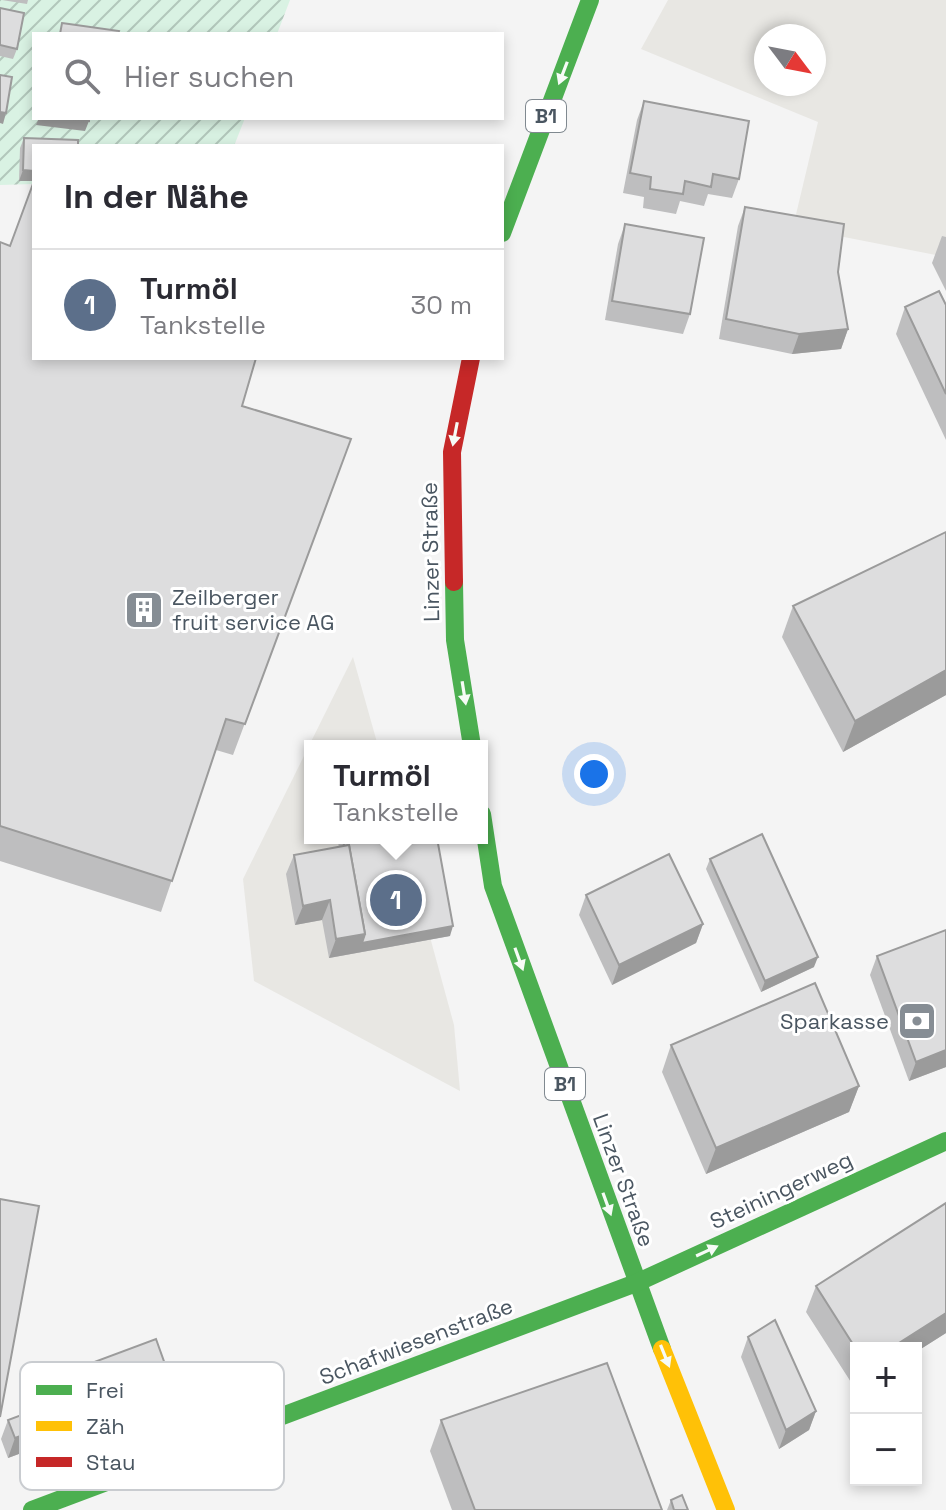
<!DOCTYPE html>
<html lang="de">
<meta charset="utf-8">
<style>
:root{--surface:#fff;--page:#f7f7f7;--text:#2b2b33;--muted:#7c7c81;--line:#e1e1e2;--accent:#868d94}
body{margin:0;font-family:"Space Grotesk",sans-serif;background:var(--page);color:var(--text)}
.controls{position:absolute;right:24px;bottom:24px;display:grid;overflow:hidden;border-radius:0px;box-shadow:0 4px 12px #0003}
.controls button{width:72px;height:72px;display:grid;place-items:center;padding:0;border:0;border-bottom:2px solid var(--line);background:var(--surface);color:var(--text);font:40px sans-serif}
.compass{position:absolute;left:754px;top:24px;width:72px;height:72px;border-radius:50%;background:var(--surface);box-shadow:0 4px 12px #0003;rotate:122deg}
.you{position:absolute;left:594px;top:774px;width:28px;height:28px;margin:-20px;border:6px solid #fff;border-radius:50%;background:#1a73e8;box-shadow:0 0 0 12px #1a73e833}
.badge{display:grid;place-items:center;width:52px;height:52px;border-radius:50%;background:var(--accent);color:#fff;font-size:26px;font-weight:700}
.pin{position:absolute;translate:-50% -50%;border:4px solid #fff;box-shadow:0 2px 8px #0006}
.popup{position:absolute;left:304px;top:740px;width:184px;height:104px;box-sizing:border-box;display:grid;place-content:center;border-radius:0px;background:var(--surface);filter:drop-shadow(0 2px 6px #0005);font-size:26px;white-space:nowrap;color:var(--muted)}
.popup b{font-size:30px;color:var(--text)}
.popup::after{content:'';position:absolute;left:50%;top:100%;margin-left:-16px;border:16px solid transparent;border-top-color:var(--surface)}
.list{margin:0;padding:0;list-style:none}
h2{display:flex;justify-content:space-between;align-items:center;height:104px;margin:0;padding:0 32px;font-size:34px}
h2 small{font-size:26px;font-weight:400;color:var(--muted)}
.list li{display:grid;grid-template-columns:52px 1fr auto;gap:24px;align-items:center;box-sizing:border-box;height:112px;padding:0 32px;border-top:2px solid var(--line)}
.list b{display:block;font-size:30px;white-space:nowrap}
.list p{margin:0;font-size:26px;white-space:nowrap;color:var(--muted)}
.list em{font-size:26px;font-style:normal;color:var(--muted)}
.icon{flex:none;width:44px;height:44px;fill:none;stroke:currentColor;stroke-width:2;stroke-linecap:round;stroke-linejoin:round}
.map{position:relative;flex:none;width:946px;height:1510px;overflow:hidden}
.search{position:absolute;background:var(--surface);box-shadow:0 4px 12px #0003;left:32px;top:32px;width:472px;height:88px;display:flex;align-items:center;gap:20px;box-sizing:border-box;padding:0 28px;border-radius:0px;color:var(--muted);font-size:30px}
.panel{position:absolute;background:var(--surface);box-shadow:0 4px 12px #0003;left:32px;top:144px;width:472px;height:216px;border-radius:0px}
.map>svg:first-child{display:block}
</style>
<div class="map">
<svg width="946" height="1510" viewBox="0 0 946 1510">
<defs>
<pattern id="garden-furrows" width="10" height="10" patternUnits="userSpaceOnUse" patternTransform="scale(2)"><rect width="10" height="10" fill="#d9f2e3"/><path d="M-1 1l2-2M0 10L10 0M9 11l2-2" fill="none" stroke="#b2c7bb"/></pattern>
</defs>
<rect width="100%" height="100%" fill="#f4f4f4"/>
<g fill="#e8e7e3" fill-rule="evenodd">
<path d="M668,0h278v257l-153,-30 25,-105 -177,-73zM766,36h48v48h-48z"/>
<path d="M353,657l25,89h-68v92h93l51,187 6,66 -206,-110 -11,-102z"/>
</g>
<path fill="url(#garden-furrows)" d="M0,0h290l-13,34h-243v84h211l-11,28h-200v38l-34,1z"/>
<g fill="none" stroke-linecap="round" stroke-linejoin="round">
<g stroke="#4caf50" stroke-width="18">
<path d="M502,233l88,-233"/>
<path d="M454,582l1,58 17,106"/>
<path d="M482,814l11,72 169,463"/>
<path d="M32,1510l604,-227 310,-142"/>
</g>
<path stroke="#ffc107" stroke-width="18" d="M662,1349l64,161"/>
<path stroke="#c62828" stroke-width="18" d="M454,582l-2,-130 19,-94"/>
</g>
<g fill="#bebebf">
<path d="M2,0h26l-1,4z"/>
<path d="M0,8l17,41 -4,10 -13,-3z"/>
<path d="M644,101l95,78 -7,19 -24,-4 -4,12 -24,-5 -4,13 -33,-6 1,-11 -21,-4 14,-73z"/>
<path d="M24,138l10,8 208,260 109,33 -118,316 -17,-5 -55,162 -161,-51v-619l10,4 24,-65h-15l1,-33z"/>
<path d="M745,207l93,65 10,57 -7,20 -49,5 -73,-15 19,-113z"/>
<path d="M625,224l65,90 -7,20 -78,-14 13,-76z"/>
<path d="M942,236l4,1v54l-14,-28z"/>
<path d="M946,305v135l-50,-106 9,-27z"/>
<path d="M946,532v163l-103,57 -61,-115 11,-31z"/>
<path d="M337,838h100l13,98 -121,22 -7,-38 -27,5 -9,-51 8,-19 45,-8z"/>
<path d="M710,859l104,108 -53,25 -55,-123z"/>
<path d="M586,895l117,29 -7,19 -84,42 -33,-70z"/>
<path d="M877,956l69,111 -37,14 -39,-106z"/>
<path d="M671,1045l188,41 -10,26 -143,62 -44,-102z"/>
<path d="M946,1203v130l-30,19 -60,-4v42l-50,-78 10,-26z"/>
<path d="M748,1337l68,74 -7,19 -30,19 -38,-92z"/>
<path d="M70,1371l94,29 -156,58 -7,-19 7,-19 58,-21 -3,-9z"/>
<path d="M441,1420l221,90h-210l-22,-59z"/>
<path d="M671,1500l17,10h-21z"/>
</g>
<g fill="#9b9b9b">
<path d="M0,112l6,1 -3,11 -3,-1z"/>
<path d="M39,118h27l23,3 -4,10 -49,-6z"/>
<path d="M23,170l11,1v10h-15z"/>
<path d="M848,329l-7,20 -49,5 7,-20z"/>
<path d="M946,670v25l-103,57 12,-31z"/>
<path d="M330,900l-8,20 -27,5 8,-19z"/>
<path d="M703,924l-7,19 -84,42 7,-20z"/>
<path d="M453,926l-3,10 -121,22 7,-19 29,-5z"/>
<path d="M818,957l-4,10 -53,25 4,-11z"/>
<path d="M946,1050v17l-37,14 7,-19z"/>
<path d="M859,1086l-10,26 -143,62 10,-26z"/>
<path d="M946,1313v20l-30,19v-4h-25z"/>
<path d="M171,1381l-7,19 -156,58 7,-20z"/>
<path d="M816,1411l-7,19 -30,19 7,-19z"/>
</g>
<g fill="#ddddde" stroke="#9b9b9b" stroke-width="2">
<path d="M0,8l24,5 -7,36 -17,-4z"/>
<path d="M62,23l57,8 -1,3h-58z"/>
<path d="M0,75l12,2 -6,36 -6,-1z"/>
<path d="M644,101l105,20 -10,58 -26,-5 -2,13 -26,-6 -2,13 -33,-5 1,-12 -21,-4z"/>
<path d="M66,118h23v3z"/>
<path d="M24,138l54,2v6h-44v25l-11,-1z"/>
<path d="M34,181v177h222l-14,48 109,33 -106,285 -19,-5 -54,162 -172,-55v-584l10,4z"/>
<path d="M745,207l99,17 -6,48 10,57 -49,5 -73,-15z"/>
<path d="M625,224l79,14 -14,76 -78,-13z"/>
<path d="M939,291l7,14v89l-41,-87z"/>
<path d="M946,532v138l-91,51 -62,-115z"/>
<path d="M762,834l56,123 -53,24 -55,-122z"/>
<path d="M343,838h94l16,88 -91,17 3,-9 -16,-89 -5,1z"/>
<path d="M349,845l16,89 -29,5 -6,-39 -27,6 -9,-51z"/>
<path d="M669,854l34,70 -84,41 -33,-70z"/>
<path d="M946,930v120l-30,12 -39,-106z"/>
<path d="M815,983l44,103 -143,62 -45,-103z"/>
<path d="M0,1199l39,7 -39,211z"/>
<path d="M946,1203v110l-55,35 -35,1 -40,-63z"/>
<path d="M775,1320l41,91 -30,19 -38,-93z"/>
<path d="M156,1339l15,42 -156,57 -7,-18 70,-26 -8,-23z"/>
<path d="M607,1363l55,147h-187l-34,-90z"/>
<path d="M682,1495l6,15h-14l-3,-10z"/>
</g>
<defs><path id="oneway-solid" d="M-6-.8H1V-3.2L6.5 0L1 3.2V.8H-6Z" transform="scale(2)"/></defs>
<g fill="#f6fbf6">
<use href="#oneway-solid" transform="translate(563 73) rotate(111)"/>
<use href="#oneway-solid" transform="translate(455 434) rotate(101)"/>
<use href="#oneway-solid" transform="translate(464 693) rotate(81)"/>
<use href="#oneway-solid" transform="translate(519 959) rotate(70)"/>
<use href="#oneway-solid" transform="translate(607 1204) rotate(70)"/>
<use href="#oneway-solid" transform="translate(707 1251) rotate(-25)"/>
<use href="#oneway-solid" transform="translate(665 1356) rotate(68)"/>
</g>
<defs>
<g id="building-square" transform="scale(2)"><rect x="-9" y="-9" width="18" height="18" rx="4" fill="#868d94" stroke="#fff"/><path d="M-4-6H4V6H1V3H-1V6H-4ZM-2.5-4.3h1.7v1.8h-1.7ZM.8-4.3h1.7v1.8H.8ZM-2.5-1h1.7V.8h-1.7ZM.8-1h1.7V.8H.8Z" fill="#fff"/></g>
<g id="bank-square" transform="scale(2)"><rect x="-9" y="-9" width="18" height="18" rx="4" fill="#868d94" stroke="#fff"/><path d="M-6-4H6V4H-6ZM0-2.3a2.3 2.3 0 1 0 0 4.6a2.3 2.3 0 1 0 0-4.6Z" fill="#fff"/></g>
</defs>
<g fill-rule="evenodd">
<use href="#building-square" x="144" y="610"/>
<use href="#bank-square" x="917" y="1021"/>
</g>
<g text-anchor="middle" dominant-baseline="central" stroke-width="6" stroke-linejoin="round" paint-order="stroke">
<g fill="#fff" stroke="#808990" stroke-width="2">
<rect x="526" y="100" width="40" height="32" rx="6"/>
<rect x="545" y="1068" width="40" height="32" rx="6"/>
</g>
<g font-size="20" font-weight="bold" fill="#4a5661">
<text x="546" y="116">B1</text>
<text x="565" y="1084">B1</text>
</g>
<g font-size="22" fill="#4a5661" stroke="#fff">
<text transform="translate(430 552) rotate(-91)">Linzer Straße</text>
<text transform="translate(624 1180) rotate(70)">Linzer Straße</text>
<text transform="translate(781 1190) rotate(-25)">Steiningerweg</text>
<text transform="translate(416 1341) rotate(-21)">Schafwiesenstraße</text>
</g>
<g font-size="22" fill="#4a5661" stroke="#fff" text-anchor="start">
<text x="172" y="597">Zeilberger<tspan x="172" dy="25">fruit service AG</tspan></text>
<text x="889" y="1021" text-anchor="end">Sparkasse</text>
</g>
</g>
<rect x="20" y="1362" width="264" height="128" rx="12" fill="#fff" stroke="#c9ccd0" stroke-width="2"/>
<rect x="36" y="1385" width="36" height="10" fill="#4caf50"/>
<rect x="36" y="1421" width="36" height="10" fill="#ffc107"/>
<rect x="36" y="1457" width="36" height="10" fill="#c62828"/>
<g font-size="22" fill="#4a5661">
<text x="86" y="1398">Frei</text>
<text x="86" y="1434">Zäh</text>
<text x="86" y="1470">Stau</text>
</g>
</svg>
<div class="controls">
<button>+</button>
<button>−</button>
</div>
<svg class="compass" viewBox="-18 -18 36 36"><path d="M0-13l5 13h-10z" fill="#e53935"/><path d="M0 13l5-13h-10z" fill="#7c7c81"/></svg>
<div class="you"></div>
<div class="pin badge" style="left:396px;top:900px;background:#5c6f8a">1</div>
<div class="popup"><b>Turmöl</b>Tankstelle</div>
<div class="search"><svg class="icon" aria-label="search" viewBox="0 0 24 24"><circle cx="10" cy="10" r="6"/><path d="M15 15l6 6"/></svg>Hier suchen</div>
<section class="panel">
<h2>In der Nähe<small></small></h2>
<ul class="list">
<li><span class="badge" style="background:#5c6f8a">1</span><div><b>Turmöl</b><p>Tankstelle</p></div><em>30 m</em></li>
</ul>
</section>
</div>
